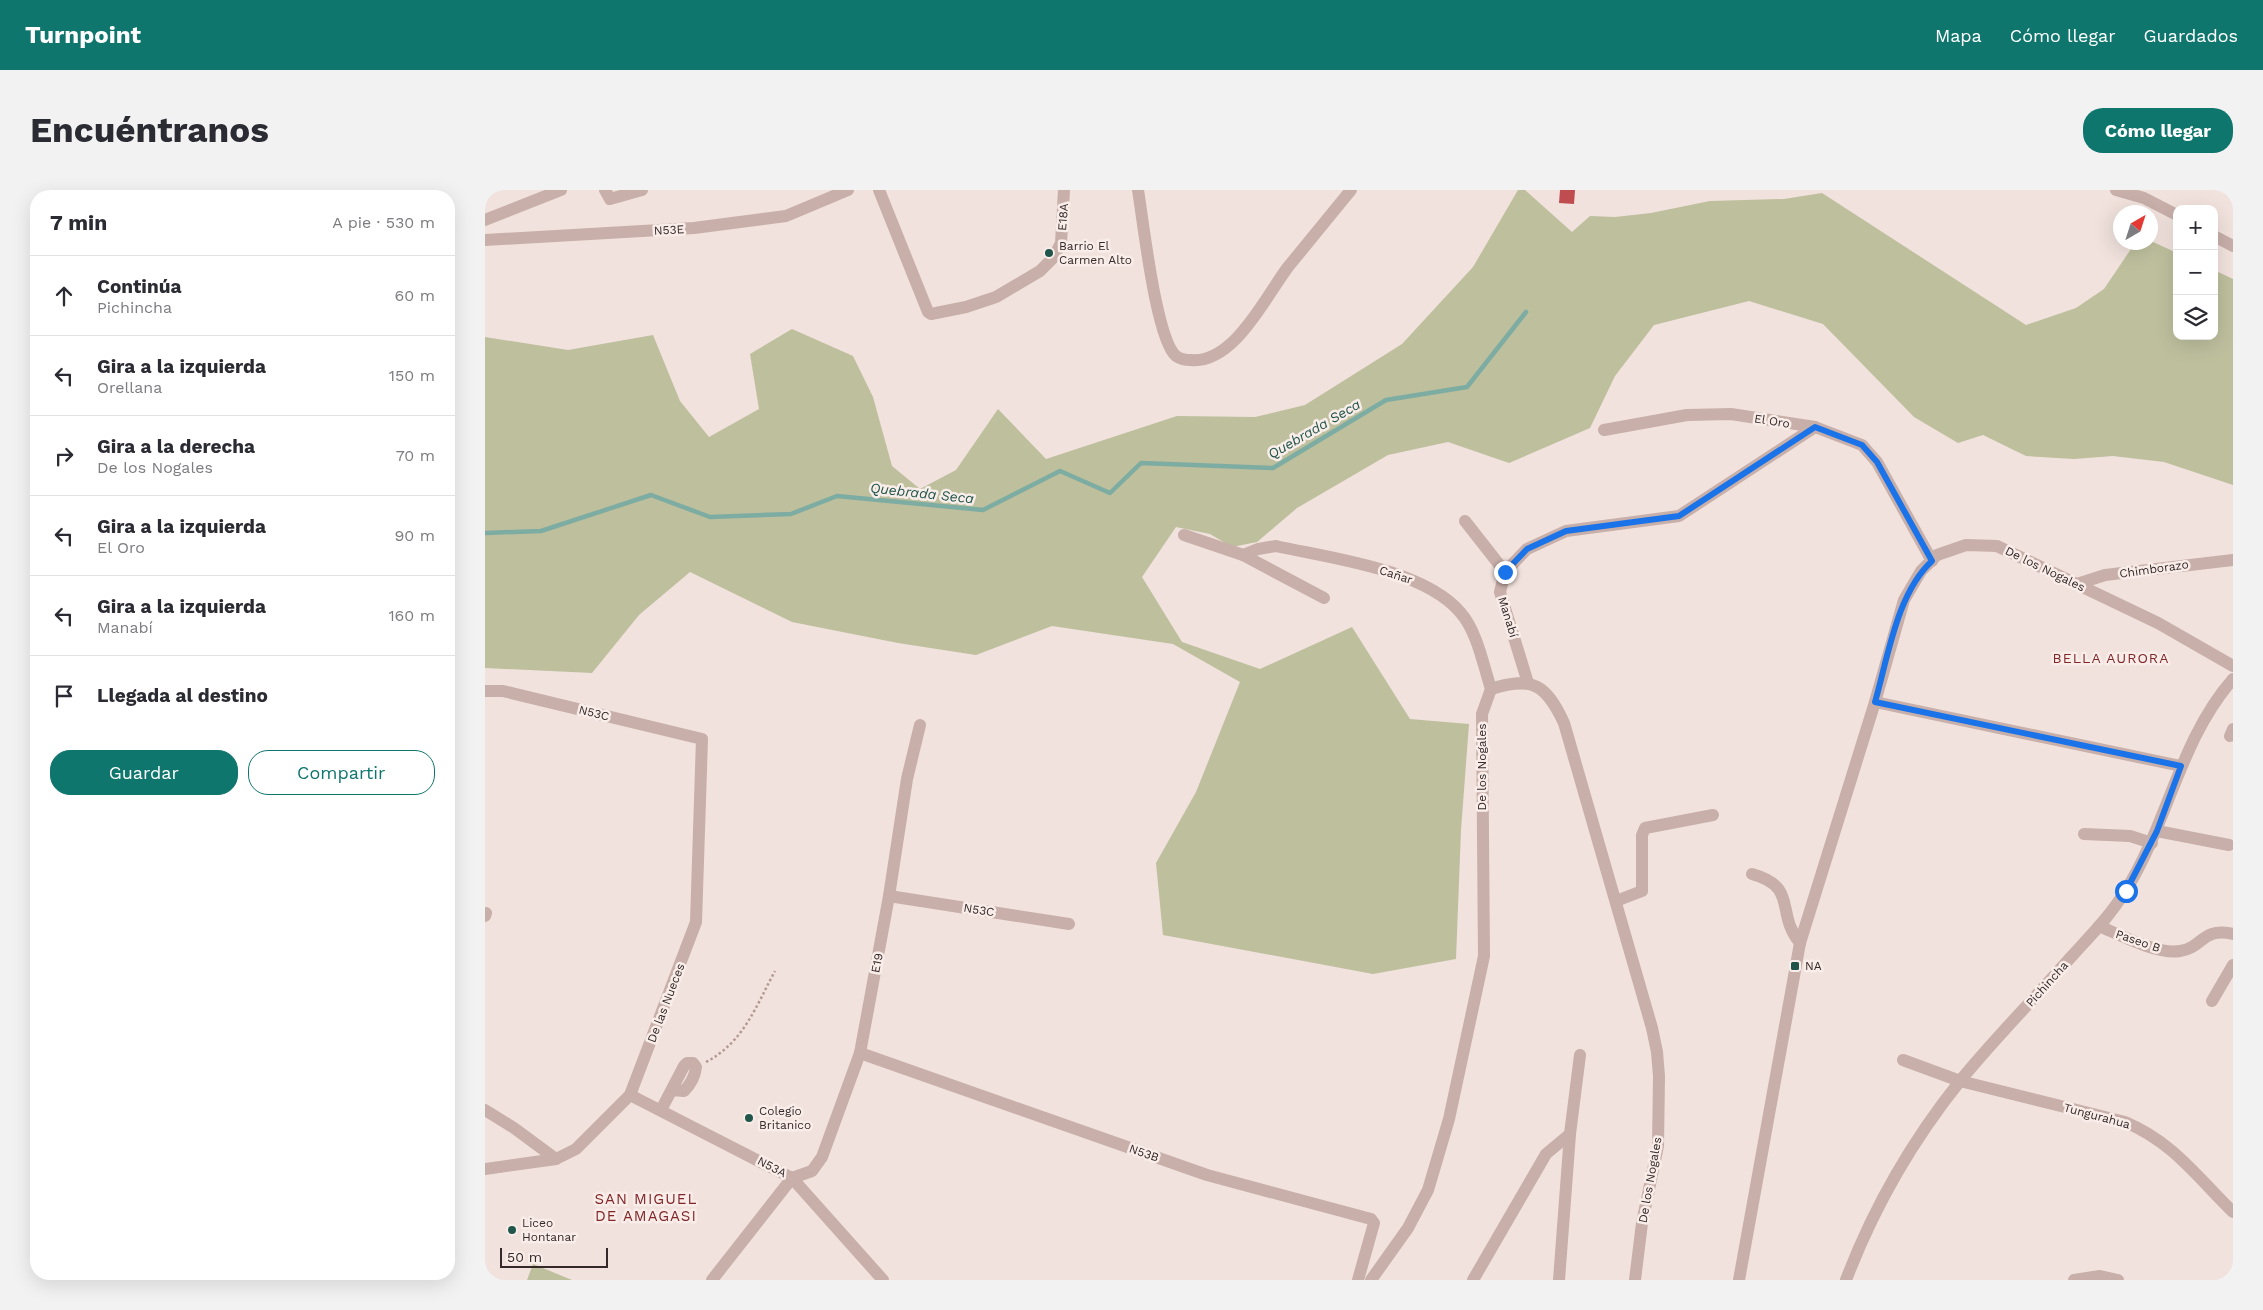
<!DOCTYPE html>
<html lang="es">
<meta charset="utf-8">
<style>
:root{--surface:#fff;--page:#f2f2f3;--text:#2b2b33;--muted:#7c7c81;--line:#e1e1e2;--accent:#0f766e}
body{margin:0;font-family:"Work Sans",sans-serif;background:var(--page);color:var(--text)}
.controls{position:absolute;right:15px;top:15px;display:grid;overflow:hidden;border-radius:10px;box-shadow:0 5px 20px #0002}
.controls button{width:45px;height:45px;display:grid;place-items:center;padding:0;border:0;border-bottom:1px solid var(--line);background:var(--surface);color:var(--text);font:25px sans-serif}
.compass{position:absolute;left:1628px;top:15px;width:45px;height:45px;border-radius:50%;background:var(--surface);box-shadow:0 5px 20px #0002;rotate:39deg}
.scale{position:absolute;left:15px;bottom:12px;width:108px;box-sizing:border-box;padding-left:5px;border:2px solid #362929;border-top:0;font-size:14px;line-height:18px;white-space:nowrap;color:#362929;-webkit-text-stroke:4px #f9ede9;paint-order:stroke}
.stop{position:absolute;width:15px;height:15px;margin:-11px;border:4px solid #1a73e8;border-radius:50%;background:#fff}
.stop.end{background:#1a73e8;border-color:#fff;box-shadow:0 1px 5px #0008}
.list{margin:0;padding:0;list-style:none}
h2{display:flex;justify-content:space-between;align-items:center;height:65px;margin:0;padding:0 20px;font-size:21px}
h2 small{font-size:16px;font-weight:400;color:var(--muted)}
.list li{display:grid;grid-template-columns:32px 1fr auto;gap:15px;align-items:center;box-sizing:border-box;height:80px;padding:0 20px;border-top:1px solid var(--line)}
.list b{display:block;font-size:19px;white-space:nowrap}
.list p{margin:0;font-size:16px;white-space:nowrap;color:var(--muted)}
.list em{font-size:16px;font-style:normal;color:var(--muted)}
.actions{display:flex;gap:10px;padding:15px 20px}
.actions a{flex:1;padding:11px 0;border:1px solid var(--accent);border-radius:20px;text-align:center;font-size:18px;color:var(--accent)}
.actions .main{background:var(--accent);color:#fff}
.icon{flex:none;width:28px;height:28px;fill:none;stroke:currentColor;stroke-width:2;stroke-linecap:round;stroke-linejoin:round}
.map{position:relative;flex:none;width:1748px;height:1090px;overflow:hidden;border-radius:20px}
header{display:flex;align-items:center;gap:30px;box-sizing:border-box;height:70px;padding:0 25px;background:var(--accent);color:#fff}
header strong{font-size:24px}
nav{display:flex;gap:28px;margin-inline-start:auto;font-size:18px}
.intro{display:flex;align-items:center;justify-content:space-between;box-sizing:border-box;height:120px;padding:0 30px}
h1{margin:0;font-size:35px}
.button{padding:12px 22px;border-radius:20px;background:var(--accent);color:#fff;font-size:18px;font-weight:700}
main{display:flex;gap:30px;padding:0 30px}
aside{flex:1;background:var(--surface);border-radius:20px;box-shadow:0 5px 20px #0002}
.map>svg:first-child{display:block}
</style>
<header>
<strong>Turnpoint</strong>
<nav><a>Mapa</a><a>Cómo llegar</a><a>Guardados</a></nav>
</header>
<div class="intro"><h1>Encuéntranos</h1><a class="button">Cómo llegar</a></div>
<main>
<aside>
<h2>7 min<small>A pie · 530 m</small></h2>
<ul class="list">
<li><svg class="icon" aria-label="ahead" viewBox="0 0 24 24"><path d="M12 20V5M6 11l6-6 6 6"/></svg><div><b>Continúa</b><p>Pichincha</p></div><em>60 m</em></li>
<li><svg class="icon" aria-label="left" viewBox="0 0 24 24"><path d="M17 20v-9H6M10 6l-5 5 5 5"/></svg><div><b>Gira a la izquierda</b><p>Orellana</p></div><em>150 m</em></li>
<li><svg class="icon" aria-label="right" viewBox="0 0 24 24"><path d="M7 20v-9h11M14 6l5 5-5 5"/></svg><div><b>Gira a la derecha</b><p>De los Nogales</p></div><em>70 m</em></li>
<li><svg class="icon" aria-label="left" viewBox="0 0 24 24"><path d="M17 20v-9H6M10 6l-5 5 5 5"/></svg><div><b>Gira a la izquierda</b><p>El Oro</p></div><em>90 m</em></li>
<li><svg class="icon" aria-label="left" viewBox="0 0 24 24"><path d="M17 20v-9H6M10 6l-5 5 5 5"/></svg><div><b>Gira a la izquierda</b><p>Manabí</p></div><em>160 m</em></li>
<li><svg class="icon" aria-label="arrive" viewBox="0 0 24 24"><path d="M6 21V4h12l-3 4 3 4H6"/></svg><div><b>Llegada al destino</b></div></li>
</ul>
<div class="actions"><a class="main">Guardar</a><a>Compartir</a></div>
</aside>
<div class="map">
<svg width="1748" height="1090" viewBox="0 0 1748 1090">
<rect width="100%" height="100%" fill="#f1e2dd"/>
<g fill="#bdbf9d">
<path d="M1033,0h7l47,42 18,-16 25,1 36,-4 59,-12 74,-2 38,-6 204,132 50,-17 28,-19 31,-46 16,-2 26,12v83h37v-66l19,9v206l-69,-23 -51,-6 -39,3 -48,-3 -43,-21 -25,8 -44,-26 -91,-93 -74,-23 -95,24 -39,51 -25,52 -81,35 -61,-21 -60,13 -91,53 -40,34 -25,5 -22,-13 -34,-7 -34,50 40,65 78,27 92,-42 58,92 59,5 -8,106 -5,129 -83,15 -210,-39 -7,-72 40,-71 44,-110 -67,-38 -121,-18 -76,29 -78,-12 -106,-21 -102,-50 -51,43 -47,58 -107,-5v-331l83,13 85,-15 27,66 29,36 50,-28 -9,-55 42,-25 61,27 20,41 19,69 28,23 36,-19 42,-61 48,50 131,-43 78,1 50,-12 97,-61 71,-77z"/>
<path d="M48,1074l39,16h-45z"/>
</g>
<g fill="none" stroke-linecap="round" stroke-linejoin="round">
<path stroke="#7daca2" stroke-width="4.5" d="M0,343l56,-2 110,-36 59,22 81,-3 46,-18 146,14 77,-39 50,22 31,-30 132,5 113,-68 81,-13 59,-75"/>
</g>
<path fill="#bf4c4f" d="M1075,0h15l-1,14 -15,-1z"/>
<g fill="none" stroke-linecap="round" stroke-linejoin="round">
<path stroke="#b49993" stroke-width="2.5" stroke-dasharray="2.5 2.5" stroke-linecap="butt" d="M221,872c38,-20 50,-56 69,-91"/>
<g stroke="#c8afa9" stroke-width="12">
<path d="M120,0l5,9 32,-9"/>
<path d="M394,0l49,122 3,2 35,-7 30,-10 44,-26 14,-14 7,-14 3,-53"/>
<path d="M653,0c5,30 18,149 38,166 4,3 10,4 15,4 43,4 75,-64 97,-93 21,-26 42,-51 63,-77"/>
<path d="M1631,0l28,8 33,17"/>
<path d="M0,30l76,-30"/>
<path d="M1729,46l19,10"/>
<path d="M0,50l209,-12 92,-12 62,-26"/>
<path d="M1119,240l83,-15 44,-1 84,13 47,18 15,17 55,99"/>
<path d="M980,331l40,51"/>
<path d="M699,345l59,20 81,43"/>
<path d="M758,365l15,-6 18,-3c54,12 147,23 184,66 17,19 23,52 31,77"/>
<path d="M1592,394l28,-9 128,-15"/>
<path d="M1043,493l-28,-91 5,-20 22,-23 39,-18 113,-15 136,-89"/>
<path d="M1006,499c41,-13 55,-5 73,34l88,305 5,24 2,24 -1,70 -16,77 -7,57"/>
<path d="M0,501h18l199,48 -6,183 -66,173 -54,54 -20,10 -71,10"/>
<path d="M1390,512l306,64"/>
<path d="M1745,546l3,-7"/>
<path d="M1672,641l72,14"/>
<path d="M1599,644l46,2 22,7"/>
<path d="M1267,684c47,13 23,39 48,69"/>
<path d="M404,706l180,28"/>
<path d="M1131,711l26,-10v-56l3,-7 68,-13"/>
<path d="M0,726l1,-3"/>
<path d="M1614,736c21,9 59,29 81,25 23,-3 21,-24 53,-17"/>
<path d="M1727,811l21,-36"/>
<path d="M375,863l347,122 164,44 3,4 -16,57"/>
<path d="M1418,870l57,21 165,41c48,20 72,55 108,90"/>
<path d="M145,905l162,83 91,102"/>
<path d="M0,920l29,18 42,31"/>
<path d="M176,920l23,-44 3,-3h6l3,4c-1,9 -6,18 -12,24l-12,-1"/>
<path d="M307,988l20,-7 10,-14 38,-104 29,-157 18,-117 13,-54"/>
<path d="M227,1090l80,-102"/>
<path d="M886,1090l37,-52 20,-38 21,-71 35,-163 -2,-242 9,-25"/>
<path d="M988,1090l73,-126 24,-20"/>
<path d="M1074,1090l11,-146 10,-79"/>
<path d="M1254,1090l61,-337 75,-241 29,-102 17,-29 16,-16 29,-10 31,1 161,77 75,43"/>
<path d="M1361,1090c27,-71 66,-139 114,-199 35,-43 75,-83 111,-124 19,-21 40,-42 55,-67 42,-67 54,-151 107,-211"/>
<path d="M1589,1090l26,-4 18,4"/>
</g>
</g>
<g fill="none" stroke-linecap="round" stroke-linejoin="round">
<path stroke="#1a73e8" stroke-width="6" d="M1020,382l22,-23 39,-18 113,-15 136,-89 47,18 15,17 55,99c-35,32 -44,96 -57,141l306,64 -24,65 -31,60"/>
</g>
<g fill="#20554b" stroke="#f9ede9" stroke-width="2">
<circle cx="564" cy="63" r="5"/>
<rect x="1305" y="771" width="10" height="10" rx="2.5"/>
<circle cx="264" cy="928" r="5"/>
<circle cx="27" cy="1040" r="5"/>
</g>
<g text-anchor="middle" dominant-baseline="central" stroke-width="5" stroke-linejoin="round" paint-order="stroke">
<g font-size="12" fill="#362929" stroke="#f9ede9">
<text transform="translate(578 27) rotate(-86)">E18A</text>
<text transform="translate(184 40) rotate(-3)">N53E</text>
<text transform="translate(1287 231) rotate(9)">El Oro</text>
<text transform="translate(1560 379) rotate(26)">De los Nogales</text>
<text transform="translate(1669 379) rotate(-8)">Chimborazo</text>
<text transform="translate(911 385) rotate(18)">Cañar</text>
<text transform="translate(1023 427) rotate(73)">Manabí</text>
<text transform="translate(109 523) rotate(14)">N53C</text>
<text transform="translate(997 577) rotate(-90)">De los Nogales</text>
<text transform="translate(494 720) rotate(9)">N53C</text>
<text transform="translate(1653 751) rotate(19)">Paseo B</text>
<text transform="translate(392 773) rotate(-79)">E19</text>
<text transform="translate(1562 794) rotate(-48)">Pichincha</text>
<text transform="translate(181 813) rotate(-69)">De las Nueces</text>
<text transform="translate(1612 926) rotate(15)">Tungurahua</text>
<text transform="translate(659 963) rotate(19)">N53B</text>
<text transform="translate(287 977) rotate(27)">N53A</text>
<text transform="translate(1165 990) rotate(-80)">De los Nogales</text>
</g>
<g font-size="12" fill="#362929" stroke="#f9ede9" text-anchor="start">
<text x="574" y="56">Barrio El<tspan x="574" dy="14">Carmen Alto</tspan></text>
<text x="1320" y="776">NA</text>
<text x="274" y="921">Colegio<tspan x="274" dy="14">Britanico</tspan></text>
<text x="37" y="1033">Liceo<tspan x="37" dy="14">Hontanar</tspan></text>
</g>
<g font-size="14" font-style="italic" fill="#20554b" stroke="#f9ede9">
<text transform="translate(829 239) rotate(-30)">Quebrada Seca</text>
<text transform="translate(437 303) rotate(6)">Quebrada Seca</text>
</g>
<g font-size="14" letter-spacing="1" fill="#812629" stroke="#f9ede9">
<text x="1626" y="468">BELLA AURORA</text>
</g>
<g font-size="15" letter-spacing="1" fill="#812629" stroke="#f9ede9">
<text x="161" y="1009">SAN MIGUEL<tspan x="161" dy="17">DE AMAGASI</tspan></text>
</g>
</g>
</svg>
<div class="controls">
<button>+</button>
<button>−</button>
<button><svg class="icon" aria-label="layers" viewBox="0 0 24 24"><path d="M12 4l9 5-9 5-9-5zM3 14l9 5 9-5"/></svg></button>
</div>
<svg class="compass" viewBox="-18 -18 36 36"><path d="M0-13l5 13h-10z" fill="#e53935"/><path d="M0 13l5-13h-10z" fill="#7c7c81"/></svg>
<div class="scale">50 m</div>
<div class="stop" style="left:1641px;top:701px"></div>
<div class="stop end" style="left:1020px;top:382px"></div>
</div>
</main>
